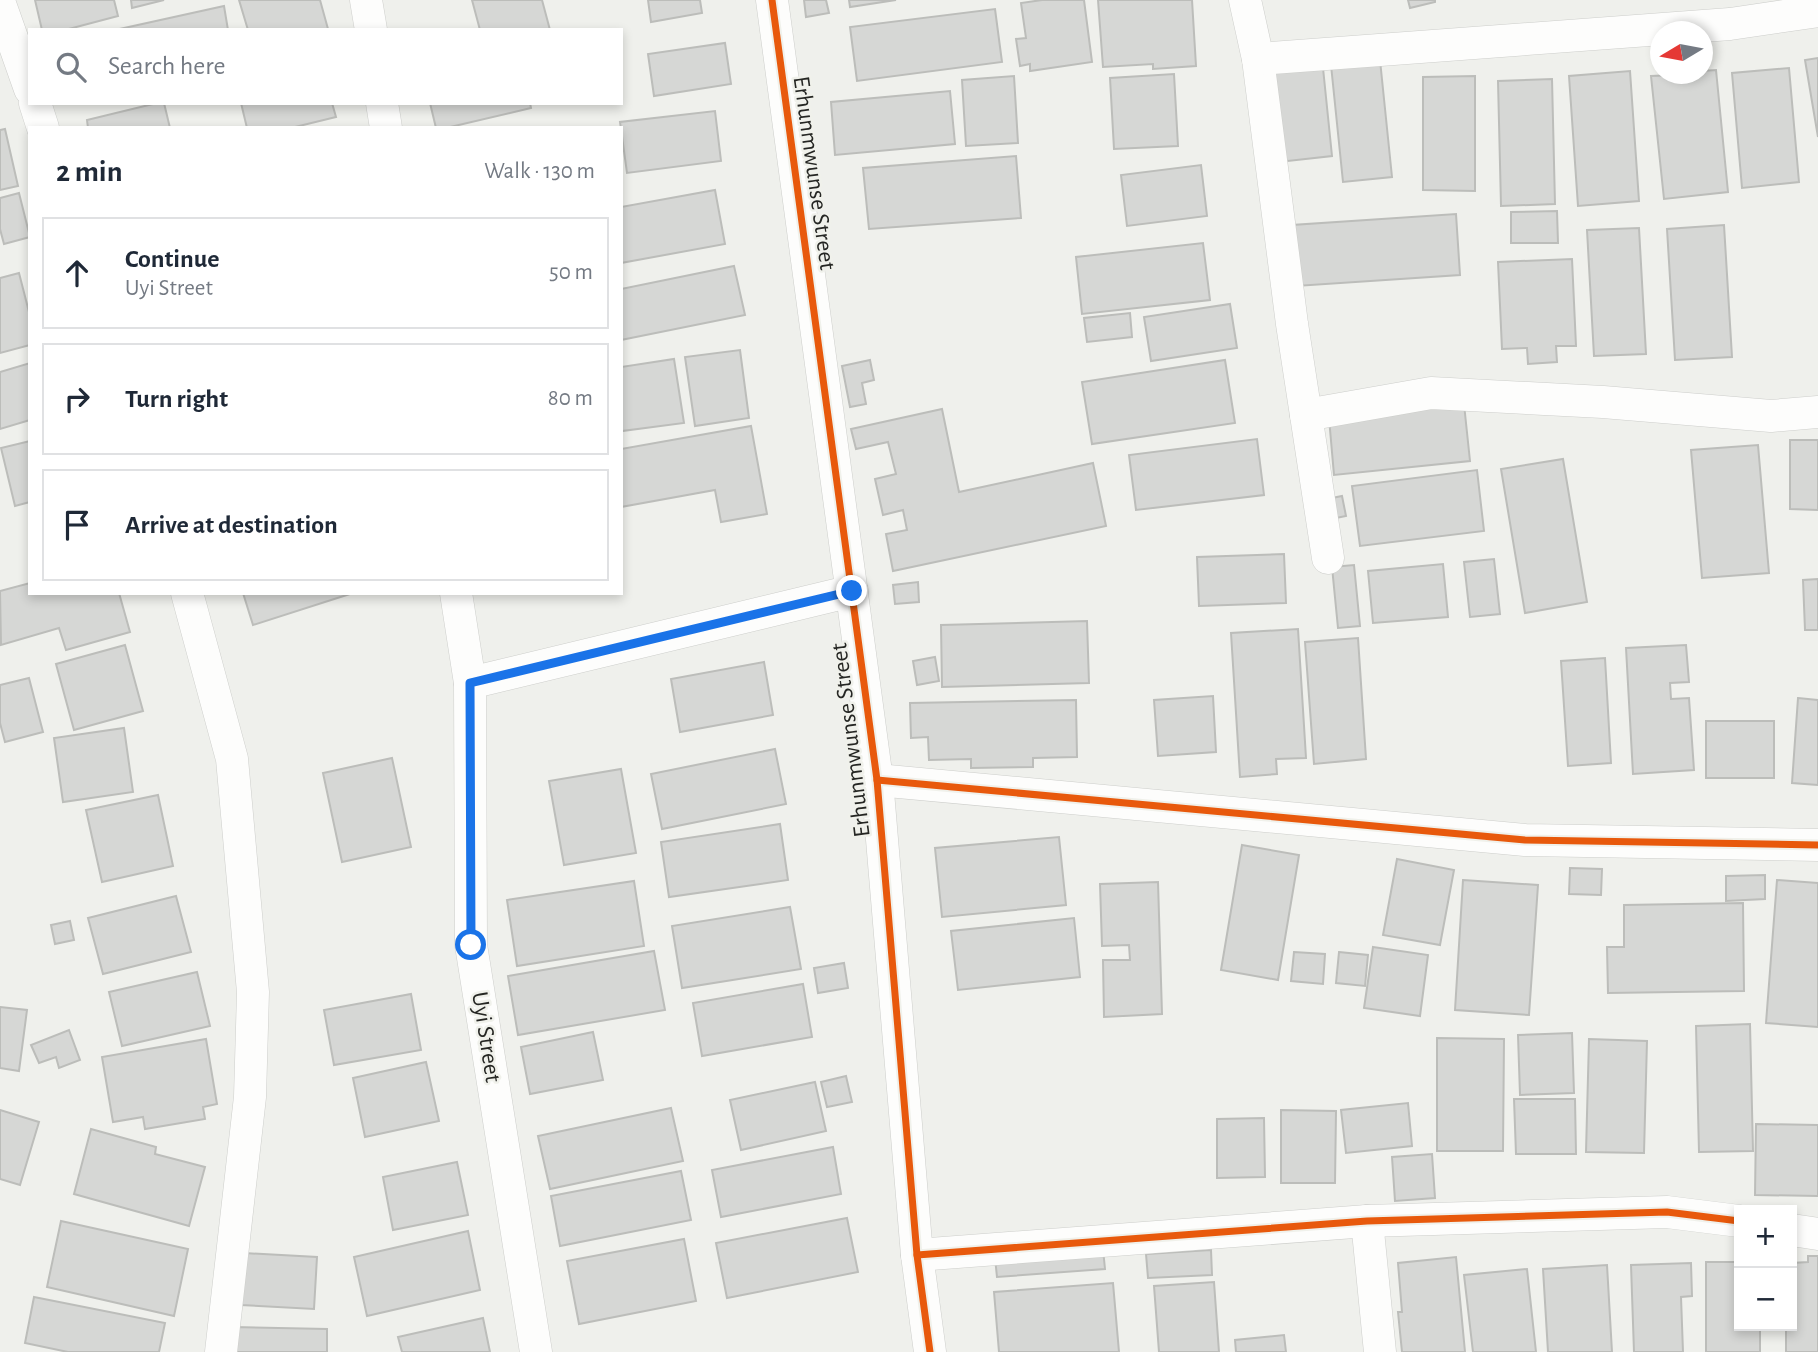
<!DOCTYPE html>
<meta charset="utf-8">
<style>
:root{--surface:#fff;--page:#f2f2f3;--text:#1f2937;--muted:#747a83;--line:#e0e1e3}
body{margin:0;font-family:"Alegreya Sans",sans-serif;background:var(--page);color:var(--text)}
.controls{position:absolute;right:21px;bottom:21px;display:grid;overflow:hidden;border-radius:0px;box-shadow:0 4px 10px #0003}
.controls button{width:63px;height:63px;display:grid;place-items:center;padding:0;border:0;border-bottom:2px solid var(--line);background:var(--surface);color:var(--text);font:35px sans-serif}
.compass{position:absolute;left:1650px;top:21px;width:63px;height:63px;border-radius:50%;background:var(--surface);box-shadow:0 4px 10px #0003;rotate:260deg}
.stop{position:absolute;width:21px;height:21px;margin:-16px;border:5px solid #1a73e8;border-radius:50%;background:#fff}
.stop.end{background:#1a73e8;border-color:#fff;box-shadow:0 2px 7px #0008}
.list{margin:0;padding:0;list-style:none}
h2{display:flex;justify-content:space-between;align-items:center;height:91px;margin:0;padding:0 28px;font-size:30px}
h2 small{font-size:23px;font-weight:400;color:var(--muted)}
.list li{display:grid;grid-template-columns:46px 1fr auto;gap:21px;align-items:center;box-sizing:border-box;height:112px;margin:0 14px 14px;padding:0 14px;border:2px solid var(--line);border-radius:0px}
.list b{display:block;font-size:26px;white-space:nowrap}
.list p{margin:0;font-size:23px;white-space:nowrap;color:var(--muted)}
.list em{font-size:23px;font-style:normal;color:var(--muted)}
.icon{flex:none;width:38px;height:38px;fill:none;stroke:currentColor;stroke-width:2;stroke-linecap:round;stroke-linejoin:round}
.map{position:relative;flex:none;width:1818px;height:1352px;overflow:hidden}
.search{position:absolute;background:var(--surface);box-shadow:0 4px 10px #0003;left:28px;top:28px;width:595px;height:77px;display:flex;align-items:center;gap:18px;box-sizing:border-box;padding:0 24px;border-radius:0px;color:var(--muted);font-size:26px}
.panel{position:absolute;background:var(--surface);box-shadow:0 4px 10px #0003;left:28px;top:126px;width:595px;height:469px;border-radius:0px}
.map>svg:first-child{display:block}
</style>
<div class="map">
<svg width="1818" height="1352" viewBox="0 0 1818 1352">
<rect width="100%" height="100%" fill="#eff0ec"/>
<g fill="#d6d7d5" stroke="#bcbdba" stroke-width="2">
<path d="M35,0h79l4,16 -53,14h-23z"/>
<path d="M131,0h33l-32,8z"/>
<path d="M239,0h81l8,29 -80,1z"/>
<path d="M472,0h70l8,30h-70z"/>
<path d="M648,0h52l2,13 -51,9z"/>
<path d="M804,0h22l3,13 -23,4z"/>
<path d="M849,0h47l-46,7z"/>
<path d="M1042,0h42l8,62 -62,9v-7l-10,2 -4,-27 10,-1 -5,-35z"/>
<path d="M1098,0h94l4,66 -43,3v-5l-50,3z"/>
<path d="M1408,0h27v2l-25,6z"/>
<path d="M224,6l4,24h-113z"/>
<path d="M995,9l7,53 -145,19 -7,-54z"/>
<path d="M725,43l6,41 -77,12 -6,-42z"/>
<path d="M1818,58v79l-13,-77z"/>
<path d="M1380,60l12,117 -49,5 -12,-117z"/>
<path d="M1323,68l9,88 -53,6 -10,-89z"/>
<path d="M1789,68l10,114 -57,6 -10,-115z"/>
<path d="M1716,70l12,122 -64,7 -13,-123 51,-2v-3z"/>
<path d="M1630,71l9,130 -61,5 -9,-130z"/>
<path d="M1174,74l4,72 -64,3 -4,-71z"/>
<path d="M1014,76l4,67 -52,3 -4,-66z"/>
<path d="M1475,76v115l-52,-1v-113z"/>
<path d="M1552,79l3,125 -54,2 -3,-125z"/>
<path d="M950,91l5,53 -120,11 -4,-53z"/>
<path d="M157,103h7l6,25h-82l-1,-8z"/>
<path d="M241,103h91l4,14 -45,11h-44z"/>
<path d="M430,103h100l1,5 -85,20h-10z"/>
<path d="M715,111l6,50 -94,12 -7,-51z"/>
<path d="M5,129l13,57 -18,4v-60z"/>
<path d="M1016,156l5,62 -152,11 -6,-61z"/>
<path d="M1201,165l6,51 -80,10 -6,-51z"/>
<path d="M715,190l10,54 -104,19v-56z"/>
<path d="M19,193l11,44 -26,7 -4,-15v-31z"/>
<path d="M1557,211l1,32h-47v-31z"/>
<path d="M1456,214l4,61 -164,11 -4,-61z"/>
<path d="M1724,225l8,132 -57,3 -8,-131z"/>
<path d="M1639,228l7,126 -52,2 -7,-126z"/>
<path d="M1203,243l7,57 -128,14 -6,-57z"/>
<path d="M1572,259l4,87h-20l1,16 -29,2 -1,-16 -25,1 -4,-87z"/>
<path d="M734,266l11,49 -124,25v-51z"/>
<path d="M19,273l11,43v29l-30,8v-75z"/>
<path d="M1230,304l7,44 -86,13 -7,-44z"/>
<path d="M1130,313l2,24 -45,5 -3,-24z"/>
<path d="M740,350l9,68 -54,8 -10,-69z"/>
<path d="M674,359l10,64 -62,8 -1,-64z"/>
<path d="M870,360l4,20 -12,3 4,21 -16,3 -8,-41z"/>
<path d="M1225,360l10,63 -143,21 -10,-62z"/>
<path d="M30,363v57l-30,9v-57z"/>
<path d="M1464,404l6,57 -136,14 -5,-57z"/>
<path d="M942,409l17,83 134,-29 13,63 -213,45 -7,-37 21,-4 -4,-20 -20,5 -8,-36 21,-5 -8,-32 -32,7 -5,-20z"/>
<path d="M751,426l16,88 -46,8 -6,-32 -94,17v-58z"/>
<path d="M1257,439l7,56 -128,15 -7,-55z"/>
<path d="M1790,440h28v70l-28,-1z"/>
<path d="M30,441v61l-15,4 -14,-58z"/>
<path d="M1758,445l11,128 -67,5 -11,-128z"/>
<path d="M1563,459l24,143 -62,11 -24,-144z"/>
<path d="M1477,470l7,61 -124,15 -8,-60z"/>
<path d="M1342,496l4,20 -20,4 -4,-20z"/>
<path d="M1284,554l2,49 -87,3 -2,-49z"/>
<path d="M1494,559l6,55 -30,3 -6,-55z"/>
<path d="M1443,564l5,53 -75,6 -5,-52z"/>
<path d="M1354,565l6,61 -22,2 -6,-61z"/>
<path d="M1818,579v51h-13l-2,-50z"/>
<path d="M918,582l1,20 -24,2 -2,-19z"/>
<path d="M30,583v10h89l11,39 -64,18 -7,-22 -58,17 -1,-54z"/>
<path d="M243,593h110l-100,32z"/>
<path d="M1087,621l2,62 -147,4 -1,-62z"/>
<path d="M1298,629l8,129 -30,1 1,15 -37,3 -9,-144z"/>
<path d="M1358,638l8,121 -52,5 -9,-122z"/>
<path d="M125,645l18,66 -69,19 -18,-66z"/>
<path d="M1686,645l3,37 -19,1 1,16 18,-1 5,72 -61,4 -7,-126z"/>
<path d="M935,657l4,24 -22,4 -4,-24z"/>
<path d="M1605,658l6,105 -43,3 -7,-105z"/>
<path d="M764,662l9,53 -93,17 -9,-53z"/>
<path d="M29,678l14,54 -38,10 -5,-19v-38z"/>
<path d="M1213,696l3,56 -58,4 -4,-56z"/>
<path d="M1798,698l20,2v85l-26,-2z"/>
<path d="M1076,700l1,57 -44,1v9l-62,1v-9l-42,1 -1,-23 -17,1 -1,-35z"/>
<rect x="1706" y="721" width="68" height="57"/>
<path d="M124,728l9,64 -70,10 -9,-64z"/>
<path d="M775,749l11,55 -124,25 -11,-55z"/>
<path d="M392,758l19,89 -69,15 -19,-89z"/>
<path d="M621,769l15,84 -72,12 -15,-84z"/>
<path d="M158,795l15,71 -71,16 -16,-72z"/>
<path d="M780,824l8,56 -119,17 -8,-55z"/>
<path d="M1059,837l7,68 -124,12 -7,-69z"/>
<path d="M1242,845l57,10 -21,125 -57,-10z"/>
<path d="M1397,859l57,11 -14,75 -57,-10z"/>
<path d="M1570,868l32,1 -1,26 -32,-1z"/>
<path d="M1765,875v24l-39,2v-25z"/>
<path d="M1463,880l75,5 -9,130 -74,-5z"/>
<path d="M1777,880l41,3v144l-52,-4z"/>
<path d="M634,881l10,65 -127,20 -10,-66z"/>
<path d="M1158,882l4,132 -58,3 -1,-57h27l-1,-15 -27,1 -2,-62z"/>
<path d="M176,896l15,56 -88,22 -15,-56z"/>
<path d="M1743,903l1,88 -136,2 -1,-46h17v-42z"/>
<path d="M790,907l11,62 -119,19 -10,-62z"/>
<path d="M1074,918l6,59 -122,13 -7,-59z"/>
<path d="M70,921l4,19 -19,4 -4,-19z"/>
<path d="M1373,947l55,8 -8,61 -56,-8z"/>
<path d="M654,951l11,59 -147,25 -10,-59z"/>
<path d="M1294,952l31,2 -2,30 -32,-3z"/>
<path d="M1339,952l29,3 -3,31 -29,-3z"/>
<path d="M844,963l4,25 -30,5 -4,-25z"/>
<path d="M197,972l13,54 -88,20 -13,-54z"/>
<path d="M803,984l9,53 -110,19 -9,-53z"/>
<path d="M411,994l10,56 -87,15 -10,-55z"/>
<path d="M0,1007l27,3 -8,61 -19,-3z"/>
<path d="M1750,1024l3,127 -54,1 -3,-126z"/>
<path d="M69,1030l11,30 -21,8 -3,-11 -17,6 -8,-18z"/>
<path d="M593,1032l10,48 -73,14 -9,-47z"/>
<path d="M1572,1033l2,60 -54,2 -2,-60z"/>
<path d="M1437,1038l67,1 -1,112h-66z"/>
<path d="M206,1039l11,65 -14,3 2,12 -60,10 -2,-12 -30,5 -11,-65z"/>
<path d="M1589,1039l58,2 -3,112 -58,-1z"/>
<path d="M426,1062l13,59 -74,16 -12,-59z"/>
<path d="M846,1076l6,26 -25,5 -6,-25z"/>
<path d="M815,1082l11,49 -85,19 -11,-50z"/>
<path d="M1514,1099h61l1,55h-60z"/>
<path d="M1408,1103l4,43 -66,7 -5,-43z"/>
<path d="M671,1108l12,53 -133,28 -12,-53z"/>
<path d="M0,1110l39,12 -19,63 -20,-6z"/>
<path d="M1281,1110l55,1 -1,72h-54z"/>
<path d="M1264,1118l1,59 -48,1v-59z"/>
<path d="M1756,1124l62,1v71l-63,-1z"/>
<path d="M91,1129l65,18 -1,7 50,13 -16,59 -115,-32z"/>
<path d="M833,1147l8,47 -120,23 -9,-47z"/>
<path d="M1432,1154l3,44 -40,3 -3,-44z"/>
<path d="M457,1162l11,53 -75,15 -10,-53z"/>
<path d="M681,1171l10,49 -131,26 -9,-50z"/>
<path d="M847,1218l11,54 -131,26 -11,-55z"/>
<path d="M61,1221l127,28 -14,67 -127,-29z"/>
<path d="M468,1231l12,59 -113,26 -13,-59z"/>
<path d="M684,1239l12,62 -117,23 -12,-63z"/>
<path d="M1103,1249l2,20 -108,8 -2,-19z"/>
<path d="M1211,1250l1,25 -64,3 -2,-24z"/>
<path d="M244,1253l73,4 -3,52 -73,-4z"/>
<path d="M1808,1256h10v96h-32v-26h6v-63l16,-1z"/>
<path d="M1456,1257l9,95h-63l-4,-40h4l-4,-49z"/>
<path d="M1706,1262h33v64h21v26h-54z"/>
<path d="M1691,1263l1,33 -11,1 2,55h-49l-3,-87z"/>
<path d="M1607,1265l5,87h-64l-5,-83z"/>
<path d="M1527,1269l9,83h-63l-9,-77z"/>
<path d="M1214,1282l5,70h-60l-5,-66z"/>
<path d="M1113,1283l6,69h-120l-5,-60z"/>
<path d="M34,1297l131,26 -6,29h-91l-43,-9z"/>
<path d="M483,1318l7,34h-88l-4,-15z"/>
<path d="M233,1327l94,2v23h-94z"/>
<path d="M1284,1335l2,17h-50l-1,-12z"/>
</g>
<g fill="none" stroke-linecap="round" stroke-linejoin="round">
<g stroke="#cdcecb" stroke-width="33">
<g id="street">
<path d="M366,0l5,30"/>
<path d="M772,0l105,780 40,475 13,97"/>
<path d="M1245,0l13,59 34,265 36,234"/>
<path d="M0,4l30,85"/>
<path d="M1258,59l472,-35 88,-13"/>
<path d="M35,103l8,25"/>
<path d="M382,103l4,25"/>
<path d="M1306,415l125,-22 172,9 168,14 47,-4"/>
<path d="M187,593l45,166 21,233 -3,105 -29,255"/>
<path d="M456,593l14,90 1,262 65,407"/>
<path d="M470,683l382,-92"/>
<path d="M877,780l648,60 293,5"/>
<path d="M1367,1221l13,131"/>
<path d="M1792,1230l26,4"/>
<path d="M917,1255l450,-34 300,-9 72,9"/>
</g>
</g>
<use href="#street" stroke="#fdfdfc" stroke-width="32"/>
<g stroke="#f0f1eb" stroke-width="11">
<g id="cycleway">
<path d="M772,0l105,780 40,475 13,97"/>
<path d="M877,780l648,60 293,5"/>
<path d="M917,1255l450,-34 300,-9 72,9"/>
</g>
</g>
<use href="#cycleway" stroke="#e8590c" stroke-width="7"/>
</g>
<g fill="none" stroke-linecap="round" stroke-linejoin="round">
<path stroke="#1a73e8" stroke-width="9" d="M471,945l-1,-262 382,-92"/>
</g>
<g text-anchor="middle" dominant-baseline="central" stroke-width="5" stroke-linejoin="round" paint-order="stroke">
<g font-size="24" fill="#252623" stroke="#f0f1eb">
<text transform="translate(814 173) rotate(82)">Erhunmwunse Street</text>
<text transform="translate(851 740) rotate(-97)">Erhunmwunse Street</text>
<text transform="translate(486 1037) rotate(81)">Uyi Street</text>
</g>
</g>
</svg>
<div class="controls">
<button>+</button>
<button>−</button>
</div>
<svg class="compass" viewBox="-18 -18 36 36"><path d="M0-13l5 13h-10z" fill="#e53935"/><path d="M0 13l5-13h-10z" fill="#747a83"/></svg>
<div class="stop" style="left:471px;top:945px"></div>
<div class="stop end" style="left:852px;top:591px"></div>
<div class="search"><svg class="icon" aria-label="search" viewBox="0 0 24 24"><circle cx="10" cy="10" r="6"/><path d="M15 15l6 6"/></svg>Search here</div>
<section class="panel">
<h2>2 min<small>Walk · 130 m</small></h2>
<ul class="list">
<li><svg class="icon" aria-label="ahead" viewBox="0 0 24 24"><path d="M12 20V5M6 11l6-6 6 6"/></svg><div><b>Continue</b><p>Uyi Street</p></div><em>50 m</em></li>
<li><svg class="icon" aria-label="right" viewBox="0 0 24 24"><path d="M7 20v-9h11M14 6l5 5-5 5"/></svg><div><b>Turn right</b></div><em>80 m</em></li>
<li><svg class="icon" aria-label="arrive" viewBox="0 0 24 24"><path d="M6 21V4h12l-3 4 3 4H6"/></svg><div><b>Arrive at destination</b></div></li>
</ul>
</section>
</div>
